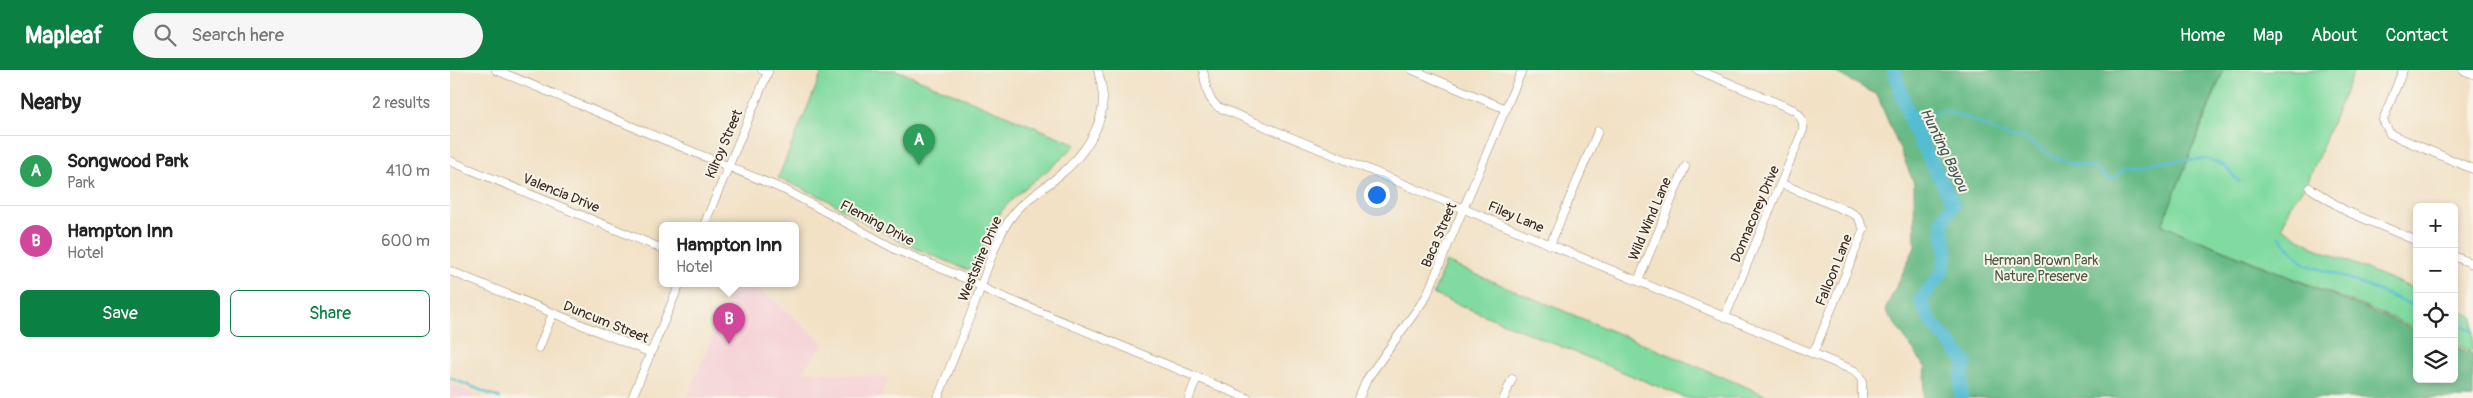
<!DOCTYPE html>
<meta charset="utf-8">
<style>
:root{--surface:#fff;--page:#f6f6f6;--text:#222;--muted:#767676;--line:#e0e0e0;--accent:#0b8043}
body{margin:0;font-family:Pangolin,sans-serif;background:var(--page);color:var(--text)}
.controls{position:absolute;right:15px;bottom:15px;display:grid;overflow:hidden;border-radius:8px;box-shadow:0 2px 8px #0003}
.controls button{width:45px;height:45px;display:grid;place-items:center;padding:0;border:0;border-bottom:1px solid var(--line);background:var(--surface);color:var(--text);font:25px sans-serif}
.you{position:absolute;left:926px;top:124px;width:18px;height:18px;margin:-12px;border:4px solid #fff;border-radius:50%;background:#1a73e8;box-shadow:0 0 0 8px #1a73e833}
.badge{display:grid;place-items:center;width:32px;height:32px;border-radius:50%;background:var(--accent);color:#fff;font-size:16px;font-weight:700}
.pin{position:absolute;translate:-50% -41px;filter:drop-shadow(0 1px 2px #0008)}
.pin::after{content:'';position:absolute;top:26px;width:18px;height:15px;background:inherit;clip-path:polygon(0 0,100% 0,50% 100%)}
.popup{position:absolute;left:209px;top:152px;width:140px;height:65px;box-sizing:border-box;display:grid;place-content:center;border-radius:8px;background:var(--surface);filter:drop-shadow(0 1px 4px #0005);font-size:16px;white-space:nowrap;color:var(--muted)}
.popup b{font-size:19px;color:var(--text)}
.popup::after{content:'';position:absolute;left:50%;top:100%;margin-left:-10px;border:10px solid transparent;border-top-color:var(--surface)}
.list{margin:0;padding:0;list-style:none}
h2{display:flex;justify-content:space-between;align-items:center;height:65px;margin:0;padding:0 20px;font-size:21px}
h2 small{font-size:16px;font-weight:400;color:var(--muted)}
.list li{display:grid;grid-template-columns:32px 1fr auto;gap:15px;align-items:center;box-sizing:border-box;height:70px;padding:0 20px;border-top:1px solid var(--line)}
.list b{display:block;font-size:19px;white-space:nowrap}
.list p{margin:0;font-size:16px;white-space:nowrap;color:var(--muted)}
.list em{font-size:16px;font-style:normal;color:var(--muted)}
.actions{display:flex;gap:10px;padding:15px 20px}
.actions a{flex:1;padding:11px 0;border:1px solid var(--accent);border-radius:8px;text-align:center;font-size:18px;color:var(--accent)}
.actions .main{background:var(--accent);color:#fff}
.icon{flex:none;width:28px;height:28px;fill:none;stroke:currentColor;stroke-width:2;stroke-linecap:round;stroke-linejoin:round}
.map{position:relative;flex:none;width:2023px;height:328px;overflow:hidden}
header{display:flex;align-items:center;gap:30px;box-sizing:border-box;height:70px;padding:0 25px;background:var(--accent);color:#fff}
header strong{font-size:24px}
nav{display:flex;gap:28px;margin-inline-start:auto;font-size:18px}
.search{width:350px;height:45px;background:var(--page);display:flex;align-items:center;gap:12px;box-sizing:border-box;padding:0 18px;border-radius:28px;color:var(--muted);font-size:19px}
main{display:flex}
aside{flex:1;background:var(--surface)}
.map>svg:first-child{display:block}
</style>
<header>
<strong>Mapleaf</strong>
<div class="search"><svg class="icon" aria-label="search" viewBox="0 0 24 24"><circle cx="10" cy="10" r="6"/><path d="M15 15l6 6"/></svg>Search here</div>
<nav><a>Home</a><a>Map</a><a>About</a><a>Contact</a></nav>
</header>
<main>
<aside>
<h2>Nearby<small>2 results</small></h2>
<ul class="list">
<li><span class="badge" style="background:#2e9e5b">A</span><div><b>Songwood Park</b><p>Park</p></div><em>410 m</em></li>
<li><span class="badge" style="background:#d1479c">B</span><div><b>Hampton Inn</b><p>Hotel</p></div><em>600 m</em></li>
</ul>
<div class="actions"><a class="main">Save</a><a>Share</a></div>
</aside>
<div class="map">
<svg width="2023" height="328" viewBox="0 0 2023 328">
<rect width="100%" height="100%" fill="#f7f3e8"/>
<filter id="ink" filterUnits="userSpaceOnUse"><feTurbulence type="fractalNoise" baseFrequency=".02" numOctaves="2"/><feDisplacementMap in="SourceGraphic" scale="10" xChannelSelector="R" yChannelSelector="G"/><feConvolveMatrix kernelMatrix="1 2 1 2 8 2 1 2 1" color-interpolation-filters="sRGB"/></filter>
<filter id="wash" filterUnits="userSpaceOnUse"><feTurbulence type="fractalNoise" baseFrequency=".0096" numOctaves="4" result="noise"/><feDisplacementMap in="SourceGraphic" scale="20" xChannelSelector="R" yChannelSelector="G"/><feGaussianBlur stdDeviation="1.12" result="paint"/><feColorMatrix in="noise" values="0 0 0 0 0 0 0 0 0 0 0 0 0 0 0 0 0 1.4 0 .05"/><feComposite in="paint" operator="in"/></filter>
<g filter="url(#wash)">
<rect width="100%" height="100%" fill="#f2e1c5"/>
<g fill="#f6cfd5">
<path d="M285,213h18l71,61 -22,27 86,7 -8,20h-193z"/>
<path d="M0,314l34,14h-34z"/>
</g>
<g fill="#81dba1" stroke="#5e8260">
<path d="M373,0h73l180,74c-22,25 -51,40 -72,64 -15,18 -16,50 -36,62l-63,-26 -34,-18 -47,-28 -46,-20z"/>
<path d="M1774,0h130l-46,111 -18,25 -8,21 31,20 104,43v38l-255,-103z"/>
<path d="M996,192l327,136h-87l-253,-104z"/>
<path d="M2004,238l19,9v34l-19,-7z"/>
</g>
<path fill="#68bb87" stroke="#527252" d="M1381,0h392l-61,155 255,105v49h37v-33l19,8v44h-550l3,-30 -41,-58 30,-63 -1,-64 -37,-88z"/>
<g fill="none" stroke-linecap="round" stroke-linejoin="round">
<g stroke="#55bdd3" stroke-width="2.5">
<path d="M1461,53l32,-13 4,1c10,4 20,7 30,11 16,8 26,17 46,15l31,21 10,1 4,4 28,5 12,11 5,-1 16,-11h11l16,-5 53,-3 16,7 14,16"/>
<path d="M1829,166l25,28 38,12 75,31"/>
<path d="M2004,253l19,8"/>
<path d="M0,308l50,20"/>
</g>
<path stroke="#55bdd3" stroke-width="14" d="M1444,0l17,53 42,81 -11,18 4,32 -4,19 -22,28 12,22 34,39 -5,18v18"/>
</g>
</g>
<g filter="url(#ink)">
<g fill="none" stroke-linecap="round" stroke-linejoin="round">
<g stroke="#968672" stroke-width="9">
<g id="street">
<path d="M46,0l289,120 112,60 72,30 20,11 258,107"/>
<path d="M753,0c3,14 3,28 15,37l637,264 7,9v18"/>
<path d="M963,0l93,39"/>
<path d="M1248,0l96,40c7,5 10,11 9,20l-78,187"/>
<path d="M1953,0l-20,50 7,14 83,35"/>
<path d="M2013,0l10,4"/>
<path d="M0,91l213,88"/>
<path d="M1332,114l70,29 6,4 6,12 -51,125"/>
<path d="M1860,118l36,23 71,30"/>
<path d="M254,155l64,-153 -6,-2"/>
<path d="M1100,175l48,-114"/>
<path d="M2004,186l19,8"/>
<path d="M0,201l201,82"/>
<path d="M1188,211l47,-114"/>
<path d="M89,278l14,-35"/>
<path d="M182,328l48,-115"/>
<path d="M488,328c13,-34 27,-68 40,-103 7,-21 14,-43 24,-63 16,-31 35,-37 59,-58 22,-18 43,-48 42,-78 -1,-8 -3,-18 -5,-26"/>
<path d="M739,328l8,-21"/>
<path d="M909,328l8,-19 59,-82 96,-227"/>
<path d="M1054,328l8,-19"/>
</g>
</g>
<use href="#street" stroke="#fff" stroke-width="8"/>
</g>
</g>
<g text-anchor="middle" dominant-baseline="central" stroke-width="4" stroke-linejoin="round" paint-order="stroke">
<g font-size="14" fill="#3b2a1e" stroke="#f7f3e8">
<text transform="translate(274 74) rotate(-67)">Kilroy Street</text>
<text transform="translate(111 123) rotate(22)">Valencia Drive</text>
<text transform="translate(1305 144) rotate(-67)">Donnacorey Drive</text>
<text transform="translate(1066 147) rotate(23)">Filey Lane</text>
<text transform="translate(1200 149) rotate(-67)">Wild Wind Lane</text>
<text transform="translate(427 153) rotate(28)">Fleming Drive</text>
<text transform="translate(989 165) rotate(-67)">Baca Street</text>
<text transform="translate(530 189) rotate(-67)">Westshire Drive</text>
<text transform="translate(1384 200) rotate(-68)">Falloon Lane</text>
<text transform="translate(156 252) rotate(22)">Duncum Street</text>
</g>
<g font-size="14" fill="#4c563f" stroke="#f7f3e8">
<text x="1591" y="190">Herman Brown Park<tspan x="1591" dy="16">Nature Preserve</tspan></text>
</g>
<g font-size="15" font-style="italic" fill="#435654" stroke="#f7f3e8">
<text transform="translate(1494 80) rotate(64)">Hunting Bayou</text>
</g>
</g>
</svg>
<div class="controls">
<button>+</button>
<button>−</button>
<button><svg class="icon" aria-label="locate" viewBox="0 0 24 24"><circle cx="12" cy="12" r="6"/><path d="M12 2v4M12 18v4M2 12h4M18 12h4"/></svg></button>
<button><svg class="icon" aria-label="layers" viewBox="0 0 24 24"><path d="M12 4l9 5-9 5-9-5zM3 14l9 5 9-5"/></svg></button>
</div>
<div class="you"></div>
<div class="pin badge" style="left:469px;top:95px;background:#2e9e5b">A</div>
<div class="pin badge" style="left:279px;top:274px;background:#d1479c">B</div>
<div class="popup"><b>Hampton Inn</b>Hotel</div>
</div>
</main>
